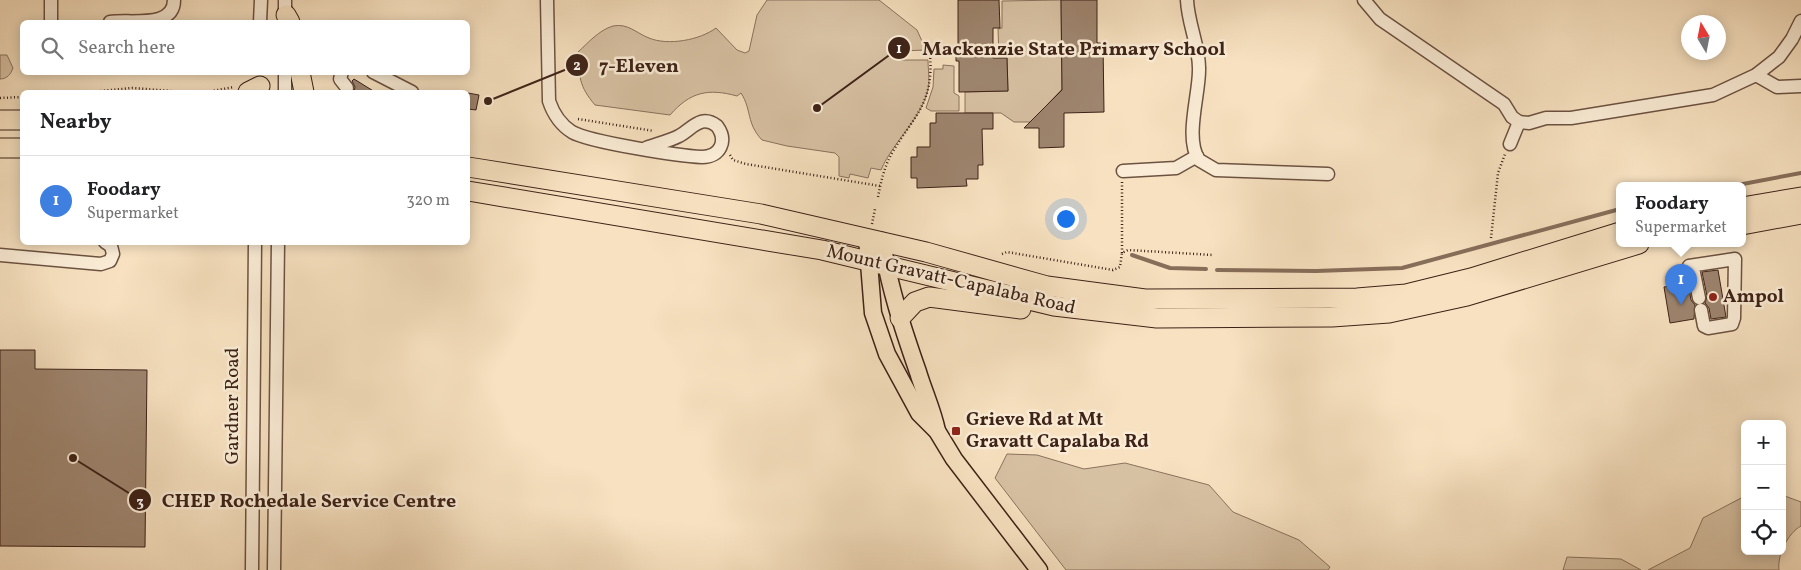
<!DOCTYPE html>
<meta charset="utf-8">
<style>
:root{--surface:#fff;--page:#f2f2f2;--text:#202124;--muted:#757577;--line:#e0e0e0;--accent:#0b8043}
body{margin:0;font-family:Vollkorn,serif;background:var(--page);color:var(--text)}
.controls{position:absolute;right:15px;bottom:15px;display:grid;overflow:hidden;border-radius:8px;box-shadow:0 2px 12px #0003}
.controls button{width:45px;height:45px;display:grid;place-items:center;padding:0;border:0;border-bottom:1px solid var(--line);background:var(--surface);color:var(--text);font:25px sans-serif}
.compass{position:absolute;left:1681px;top:15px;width:45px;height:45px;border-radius:50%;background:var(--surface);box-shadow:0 2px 12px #0003;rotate:350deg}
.you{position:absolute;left:1065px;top:218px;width:18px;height:18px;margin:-12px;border:4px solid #fff;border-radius:50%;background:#1a73e8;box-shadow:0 0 0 8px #1a73e833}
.badge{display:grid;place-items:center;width:32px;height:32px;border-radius:50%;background:var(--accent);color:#fff;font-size:16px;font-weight:700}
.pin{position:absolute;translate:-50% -41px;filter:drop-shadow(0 1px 2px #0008)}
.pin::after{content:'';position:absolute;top:26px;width:18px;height:15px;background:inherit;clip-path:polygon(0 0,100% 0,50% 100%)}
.popup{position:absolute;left:1616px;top:182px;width:130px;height:65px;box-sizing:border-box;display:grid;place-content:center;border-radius:8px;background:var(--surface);filter:drop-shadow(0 1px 4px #0005);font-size:16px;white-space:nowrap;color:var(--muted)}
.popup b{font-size:19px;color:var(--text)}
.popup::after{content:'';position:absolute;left:50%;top:100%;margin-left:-10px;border:10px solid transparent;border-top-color:var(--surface)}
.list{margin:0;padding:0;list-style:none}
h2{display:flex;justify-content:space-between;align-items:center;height:65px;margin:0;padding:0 20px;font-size:21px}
h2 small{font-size:16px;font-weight:400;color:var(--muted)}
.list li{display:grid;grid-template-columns:32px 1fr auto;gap:15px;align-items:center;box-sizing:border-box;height:90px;padding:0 20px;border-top:1px solid var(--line)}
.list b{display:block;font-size:19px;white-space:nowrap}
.list p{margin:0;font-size:16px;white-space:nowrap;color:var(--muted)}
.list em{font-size:16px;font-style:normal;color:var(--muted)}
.icon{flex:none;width:28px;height:28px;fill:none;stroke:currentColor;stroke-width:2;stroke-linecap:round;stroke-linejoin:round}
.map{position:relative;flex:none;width:1801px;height:570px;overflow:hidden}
.search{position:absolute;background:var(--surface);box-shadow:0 2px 12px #0003;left:20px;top:20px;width:450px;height:55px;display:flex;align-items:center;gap:12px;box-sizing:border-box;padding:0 18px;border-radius:8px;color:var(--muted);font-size:19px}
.panel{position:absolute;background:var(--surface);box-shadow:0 2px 12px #0003;left:20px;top:90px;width:450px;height:155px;border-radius:8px}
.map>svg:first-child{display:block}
</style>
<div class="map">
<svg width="1801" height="570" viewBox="0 0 1801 570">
<rect width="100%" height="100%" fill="#f7e1c0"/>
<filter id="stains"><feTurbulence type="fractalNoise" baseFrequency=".004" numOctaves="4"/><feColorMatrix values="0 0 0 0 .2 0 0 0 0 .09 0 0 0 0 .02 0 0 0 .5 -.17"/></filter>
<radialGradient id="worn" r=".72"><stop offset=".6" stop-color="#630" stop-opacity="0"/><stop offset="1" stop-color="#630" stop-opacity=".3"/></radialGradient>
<g fill="#d7c1a3" stroke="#8a725d">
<path d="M767,0h112l38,30 9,20 -26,1v9h28c0,7 1,15 1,23 -3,32 -36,58 -48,87l-10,-2 -3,10 -18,-4 -1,4 -10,-2v-19l-4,-4 -48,-7 -25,-6c-16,-17 -10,-30 -21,-47l-4,3c-29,-8 -47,-4 -67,19l-75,-10c-16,-19 -16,-28 -17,-53 10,-9 21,-22 35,-26 15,-3 23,7 36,12 19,8 51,2 67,-10l21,22 8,3 4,-2 8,-36z"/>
<path d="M1061,0l1,89 -31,33h-17l-13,-9h-36v-21l43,-1 -1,-33h-8l-1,-29 4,-1v-27z"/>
<path d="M0,55h7l6,13c-2,6 -6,11 -13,11z"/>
<path d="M943,65l11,1v27l5,3v15h-28l-5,-3 7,-21 1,-18h9z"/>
<path d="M1007,454l30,1 47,14 41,-6 84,22 24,27 66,28 31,27 -2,3h-262l-71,-92z"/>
<path d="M1782,495l19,7v24c-13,7 -24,29 -22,44h-131l42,-22 13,-30 42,-22v55h37z"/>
<path d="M1567,557l54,2 20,11h-78z"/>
</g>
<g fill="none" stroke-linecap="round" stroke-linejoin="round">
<g stroke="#876e5a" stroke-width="4">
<path d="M1732,186l69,-13"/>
<path d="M1132,255l38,13 36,1"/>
<path d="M1217,270l99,1 86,-3 218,-59"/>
</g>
</g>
<g fill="#9e856f" stroke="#3d2217">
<path d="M958,0h41l1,28h-7v30h14l1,33 -49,1v-31h-3v-12h2z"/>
<path d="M1061,0h36v43h6l1,69 -40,1v34l-25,1v-20h-15l38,-38z"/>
<path d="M354,79l21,13h-21l1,-5 -3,-6z"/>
<path d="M468,93l11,2 -3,15 -8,-1z"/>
<path d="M936,113h57v16h-11l1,36h-5v14h-12l1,7 -50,2v-10h-6v-21h6v-10h13v-24h6z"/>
<path d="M1718,270l8,47 -15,2 -2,-11 -4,-5 2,-7 -5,-24z"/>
<path d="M1688,283l3,17 4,5 -1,14 -24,4 -6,-36z"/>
<path d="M0,350h35v19l112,1 -2,177 -145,-1z"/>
</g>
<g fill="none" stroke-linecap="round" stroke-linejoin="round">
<g stroke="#6c5241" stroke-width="15">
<g id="minor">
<path d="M51,0v22"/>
<path d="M285,0v22"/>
<path d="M547,0l2,101c4,12 12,24 23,31 17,10 107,24 130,25 18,0 26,-16 15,-31 -16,-12 -24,2 -38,10 -10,5 -22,8 -33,12"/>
<path d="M1187,0c1,24 12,45 12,68 1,25 -15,70 0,92l17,10 112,4"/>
<path d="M1364,0l16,19 124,85 8,13 7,5 10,1 17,-5h25l142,-23 43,-20 23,-18 13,-18 9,-18"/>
<path d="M110,22c20,-3 64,7 64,-22"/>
<path d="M260,22l1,-22"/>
<path d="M342,72l-2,7 7,9"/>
<path d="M373,72l39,20"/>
<path d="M1756,75l21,12 24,-1"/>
<path d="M285,92v-20"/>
<path d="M1510,144l9,-22"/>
<path d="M1123,171l53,-3 21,-12"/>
<path d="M0,255l101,9 9,-3 3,-7 -2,-8 -6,-4"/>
<path d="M1699,298l-5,-25 -5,-7 46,-7 -1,59 -2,6 -24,4 -4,-2 -3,-16"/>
<path d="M252,570l3,-328"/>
<path d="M274,570l4,-328"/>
</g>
</g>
<g stroke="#3d2217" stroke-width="19">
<g id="major">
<path d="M867,238l6,75 14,41 32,59 18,18 17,28 85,111"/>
<path d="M882,241c7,46 21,88 36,131 6,20 15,39 19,59"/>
</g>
</g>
<g stroke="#3d2217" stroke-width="21">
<g id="highway">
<path d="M286,15l4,7"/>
<path d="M300,72l4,20"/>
<path d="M248,92l12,-6"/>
<path d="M0,120h22"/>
<path d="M0,148h22"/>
<path d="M468,167l293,47 165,38 121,34 98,13 212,-1 49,-4 65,-16 149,-46"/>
<path d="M468,191l354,59 232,56 103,12 175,-1 57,-4 78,-17 172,-52"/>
<path d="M1742,207l59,-10"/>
<path d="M1742,225l59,-11"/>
<path d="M900,318l15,-16 14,-5 92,12"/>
</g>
</g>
<g stroke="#3d2217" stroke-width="2.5" stroke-dasharray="1 2.5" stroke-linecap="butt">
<path d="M90,92l42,-4 53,4"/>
<path d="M207,92l27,-5"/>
<path d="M0,98l22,-1"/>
<path d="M578,119l76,12"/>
<path d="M730,155l3,5 13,4 134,22"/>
<path d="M878,197c3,-15 6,-30 14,-44 22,-37 42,-50 38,-98l20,-2 -2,-8"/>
<path d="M872,224l3,-15"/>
<path d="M1491,238l7,-65 7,-19"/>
<path d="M1122,253v-71"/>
<path d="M1002,254l5,-2 106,18 7,-3 2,-14 6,-3 85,5"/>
</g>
<use href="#minor" stroke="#faecd6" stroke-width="12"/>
<use href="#major" stroke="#f7e1c0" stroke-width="16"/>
<use href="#highway" stroke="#f7e1c0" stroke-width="19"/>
</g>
<g fill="#8f2418" stroke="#faecd6" stroke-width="2">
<circle cx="1713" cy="297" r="5"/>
<rect x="951" y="426" width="10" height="10" rx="2.5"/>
</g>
<g text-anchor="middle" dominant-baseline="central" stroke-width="5" stroke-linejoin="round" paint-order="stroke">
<g font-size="19" fill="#3d2217" stroke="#faecd6">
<text transform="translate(951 280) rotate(13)">Mount Gravatt-Capalaba Road</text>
<text transform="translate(233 406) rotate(-90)">Gardner Road</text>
</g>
<g font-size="19" font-weight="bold" fill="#3d2217" stroke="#faecd6" text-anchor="start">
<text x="1723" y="297">Ampol</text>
<text x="966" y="420">Grieve Rd at Mt<tspan x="966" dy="22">Gravatt Capalaba Rd</tspan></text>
</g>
</g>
<path fill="none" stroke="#3d2217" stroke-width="2" d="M817 108L899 48M488 101L577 65M73 458L140 500"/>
<g fill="#3d2217" stroke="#faecd6" stroke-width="2">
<circle cx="817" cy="108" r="5"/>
<circle cx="488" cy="101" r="5"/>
<circle cx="73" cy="458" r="5"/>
<circle cx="899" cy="48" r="12"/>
<circle cx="577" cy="65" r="12"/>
<circle cx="140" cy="500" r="12"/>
</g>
<g font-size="15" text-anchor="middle" font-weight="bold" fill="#fff">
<text x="899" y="53">1</text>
<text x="577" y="70">2</text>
<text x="140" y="506">3</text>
</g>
<g font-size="20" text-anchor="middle" font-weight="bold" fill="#3d2217" stroke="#faecd6" stroke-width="5" stroke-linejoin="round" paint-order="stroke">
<text x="1074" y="55">Mackenzie State Primary School</text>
<text x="639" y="72">7-Eleven</text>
<text x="309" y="507">CHEP Rochedale Service Centre</text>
</g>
<rect width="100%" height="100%" filter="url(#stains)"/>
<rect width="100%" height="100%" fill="url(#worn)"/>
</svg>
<div class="controls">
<button>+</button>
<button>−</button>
<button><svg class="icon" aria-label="locate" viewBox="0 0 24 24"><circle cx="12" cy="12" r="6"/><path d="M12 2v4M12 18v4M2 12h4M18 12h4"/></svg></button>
</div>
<svg class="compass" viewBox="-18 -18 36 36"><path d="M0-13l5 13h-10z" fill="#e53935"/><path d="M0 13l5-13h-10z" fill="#757577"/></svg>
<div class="you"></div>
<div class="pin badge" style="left:1681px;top:305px;background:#3f7fe0">1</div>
<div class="popup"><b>Foodary</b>Supermarket</div>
<div class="search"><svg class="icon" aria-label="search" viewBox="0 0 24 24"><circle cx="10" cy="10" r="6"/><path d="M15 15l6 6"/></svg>Search here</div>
<section class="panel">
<h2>Nearby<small></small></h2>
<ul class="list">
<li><span class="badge" style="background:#3f7fe0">1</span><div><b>Foodary</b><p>Supermarket</p></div><em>320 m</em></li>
</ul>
</section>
</div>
